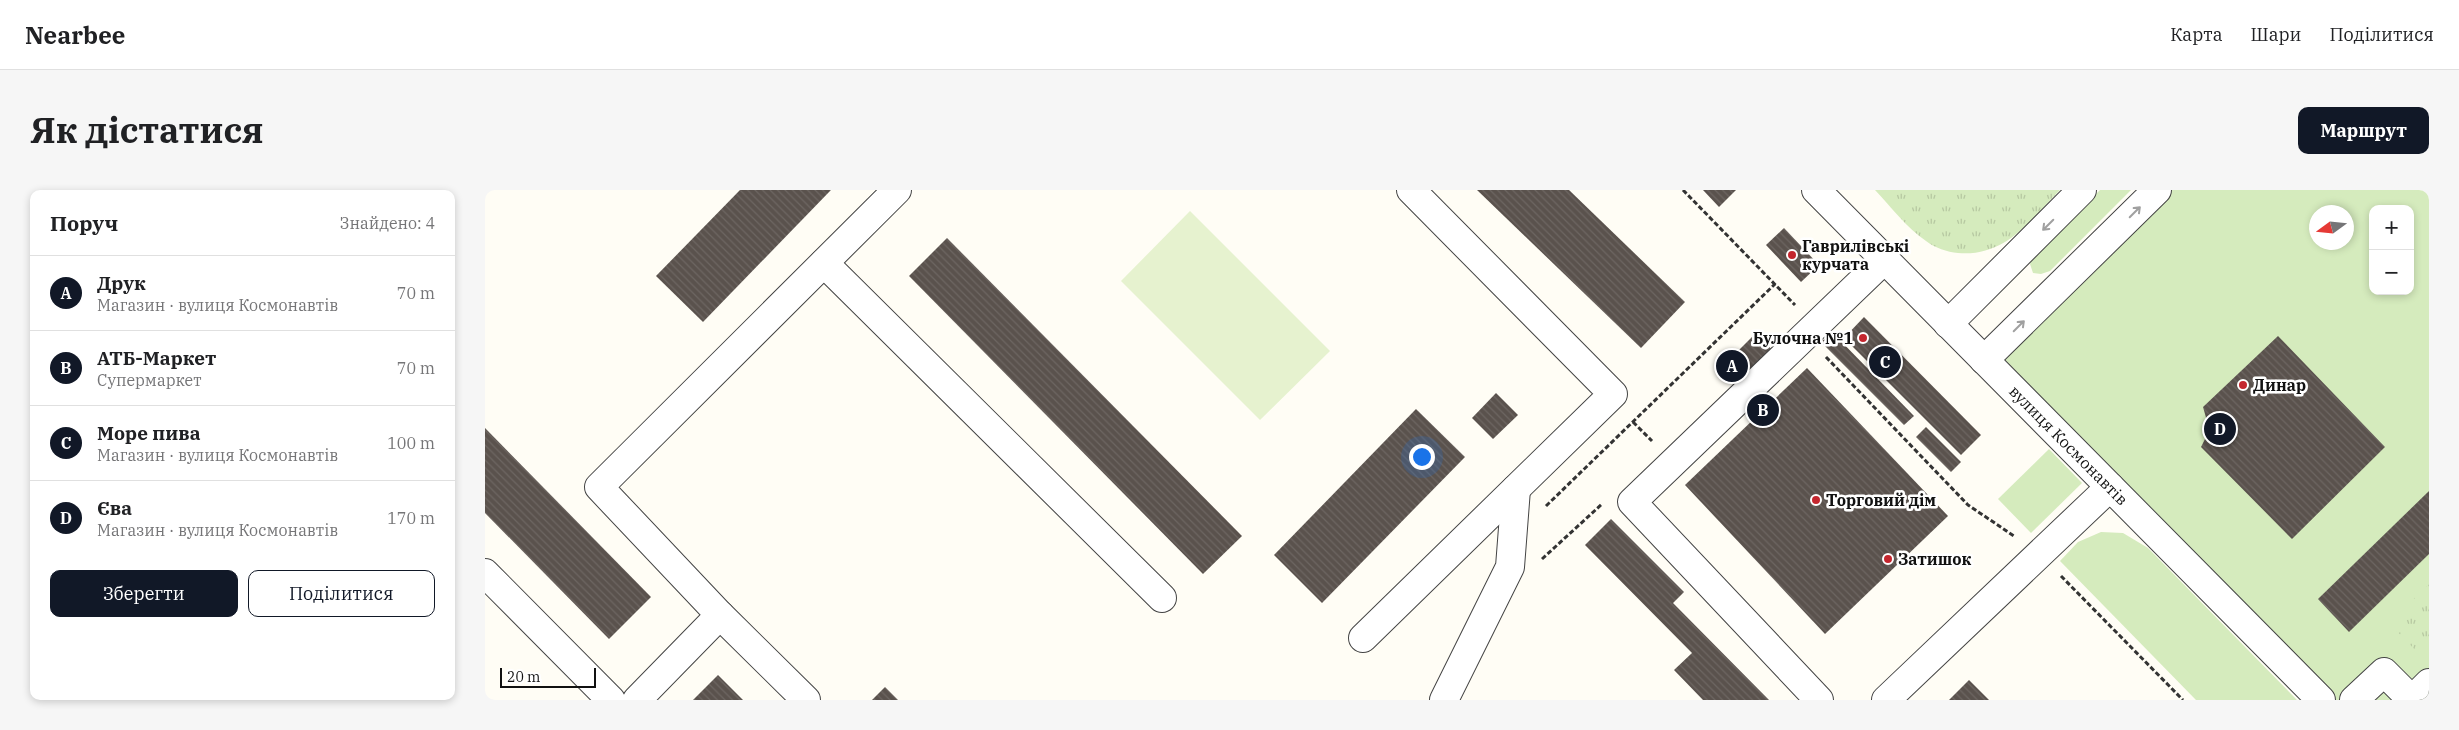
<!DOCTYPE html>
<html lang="uk">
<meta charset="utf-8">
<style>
:root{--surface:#fff;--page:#f6f6f6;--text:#202124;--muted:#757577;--line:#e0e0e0;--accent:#111827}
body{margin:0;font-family:"IBM Plex Serif",serif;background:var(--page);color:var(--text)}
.controls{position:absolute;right:15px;top:15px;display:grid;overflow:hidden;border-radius:10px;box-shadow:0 2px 8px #0003}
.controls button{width:45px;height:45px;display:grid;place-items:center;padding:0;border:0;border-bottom:1px solid var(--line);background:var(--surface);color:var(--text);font:25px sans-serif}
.compass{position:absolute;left:1824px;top:15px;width:45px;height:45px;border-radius:50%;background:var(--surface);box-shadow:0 2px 8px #0003;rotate:255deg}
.scale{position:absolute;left:15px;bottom:12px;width:96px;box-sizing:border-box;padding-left:5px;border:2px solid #111;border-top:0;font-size:14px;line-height:18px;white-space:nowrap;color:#111;-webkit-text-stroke:4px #fff;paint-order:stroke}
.you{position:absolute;left:936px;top:266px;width:18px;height:18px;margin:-12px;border:4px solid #fff;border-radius:50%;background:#1a73e8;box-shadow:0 0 0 8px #1a73e833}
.badge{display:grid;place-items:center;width:32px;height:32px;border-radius:50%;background:var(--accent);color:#fff;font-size:16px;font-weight:700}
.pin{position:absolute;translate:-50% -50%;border:2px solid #fff;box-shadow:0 1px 5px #0006}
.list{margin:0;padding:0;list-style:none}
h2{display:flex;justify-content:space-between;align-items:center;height:65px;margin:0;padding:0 20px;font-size:21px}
h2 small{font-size:16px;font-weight:400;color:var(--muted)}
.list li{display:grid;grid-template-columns:32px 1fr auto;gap:15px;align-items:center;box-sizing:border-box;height:75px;padding:0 20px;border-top:1px solid var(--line)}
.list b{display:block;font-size:19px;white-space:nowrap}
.list p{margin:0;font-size:16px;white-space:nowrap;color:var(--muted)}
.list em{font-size:16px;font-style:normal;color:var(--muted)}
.actions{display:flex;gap:10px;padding:15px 20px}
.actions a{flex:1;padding:11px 0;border:1px solid var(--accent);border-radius:10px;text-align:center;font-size:18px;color:var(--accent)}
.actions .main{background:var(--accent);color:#fff}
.map{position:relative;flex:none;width:1944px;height:510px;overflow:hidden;border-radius:10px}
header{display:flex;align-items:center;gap:30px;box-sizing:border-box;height:70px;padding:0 25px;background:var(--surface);border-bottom:1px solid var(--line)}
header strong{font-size:24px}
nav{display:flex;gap:28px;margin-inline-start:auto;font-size:18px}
.intro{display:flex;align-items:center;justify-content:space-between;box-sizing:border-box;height:120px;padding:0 30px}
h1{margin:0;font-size:35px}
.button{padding:12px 22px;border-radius:10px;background:var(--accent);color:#fff;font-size:18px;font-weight:700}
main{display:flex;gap:30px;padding:0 30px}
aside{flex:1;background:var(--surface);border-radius:10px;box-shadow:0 2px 8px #0003}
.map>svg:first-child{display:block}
</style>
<header>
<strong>Nearbee</strong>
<nav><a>Карта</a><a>Шари</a><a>Поділитися</a></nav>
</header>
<div class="intro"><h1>Як дістатися</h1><a class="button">Маршрут</a></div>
<main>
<aside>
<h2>Поруч<small>Знайдено: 4</small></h2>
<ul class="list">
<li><span class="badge">A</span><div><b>Друк</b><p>Магазин · вулиця Космонавтів</p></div><em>70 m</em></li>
<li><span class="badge">B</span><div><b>АТБ-Маркет</b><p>Супермаркет</p></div><em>70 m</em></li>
<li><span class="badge">C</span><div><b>Море пива</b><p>Магазин · вулиця Космонавтів</p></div><em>100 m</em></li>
<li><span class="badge">D</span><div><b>Єва</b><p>Магазин · вулиця Космонавтів</p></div><em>170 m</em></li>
</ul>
<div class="actions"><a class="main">Зберегти</a><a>Поділитися</a></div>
</aside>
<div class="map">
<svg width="1944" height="510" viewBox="0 0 1944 510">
<defs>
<pattern id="park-tufts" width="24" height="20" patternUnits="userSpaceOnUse" patternTransform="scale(1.25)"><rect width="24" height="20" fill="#d5ebbd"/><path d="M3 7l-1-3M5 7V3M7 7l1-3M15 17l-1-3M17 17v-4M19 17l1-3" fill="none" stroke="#b6c8a1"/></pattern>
<pattern id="building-back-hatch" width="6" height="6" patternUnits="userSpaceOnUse" patternTransform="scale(1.25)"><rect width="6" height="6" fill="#5a524d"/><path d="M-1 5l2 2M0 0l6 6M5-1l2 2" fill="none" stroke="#6d6662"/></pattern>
</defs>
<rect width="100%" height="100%" fill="#fffdf5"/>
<g fill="#d5ebbd" fill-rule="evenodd">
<path d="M1615,0h31l-81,81 -9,3 -8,-1 -3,-9 3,-8z"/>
<path d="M1672,0h272v510h-108l-337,-340zM1888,19h37v82h-37zM1832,22h30v30h-30z"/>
<path d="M1564,259l33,34 -51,50 -33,-34z"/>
<path d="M1616,342l22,1 25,15 149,152h-101l-136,-139 18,-19z"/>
</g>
<g fill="url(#park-tufts)">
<path d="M1390,0h185c-30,31 -55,67 -102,63 -11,-1 -23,-5 -32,-12 -19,-13 -35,-34 -51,-51z"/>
<path d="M1944,394v61l-9,10 -31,-32z"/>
</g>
<path fill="#e6f2cf" d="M705,21l140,140 -70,69 -139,-139z"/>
<g fill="url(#building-back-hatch)">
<path d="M255,0h91l-128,132 -47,-46z"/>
<path d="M992,0h92l116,112 -44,46z"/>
<path d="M1218,0h33l-17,17z"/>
<path d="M1299,38l35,37 -18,17 -35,-37z"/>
<path d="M462,48l295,298 -39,38 -294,-298z"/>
<path d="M1379,127l117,118 -20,20 -117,-117z"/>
<path d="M1347,142l82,84 -10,9 -83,-83z"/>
<path d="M1271,143l19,20 -21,20 -19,-19z"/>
<path d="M1793,146l107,111 -93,92 -91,-92 6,-12v-14l-4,-14z"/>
<path d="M1248,165l10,11 -11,11 -11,-11z"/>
<path d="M1322,178l141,148 -123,118 -140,-149z"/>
<path d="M1011,203l22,22 -25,24 -21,-21z"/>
<path d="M931,219l49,48 -143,146 -48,-48z"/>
<path d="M1441,237l35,35 -10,10 -35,-35z"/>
<path d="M0,238l166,169 -42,42 -124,-126z"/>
<path d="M1944,301v63l-80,78 -31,-33z"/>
<path d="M1126,329l73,73 -11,11 96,97h-66l-29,-30 18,-17 -107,-108z"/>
<path d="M233,485l25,25h-50z"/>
<path d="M1484,490l20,20h-40z"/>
<path d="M400,497l13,13h-26z"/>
</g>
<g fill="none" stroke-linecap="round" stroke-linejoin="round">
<g stroke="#444" stroke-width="30">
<g id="minor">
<path id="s1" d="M1331,0l505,510"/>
<path d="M339,73l338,335"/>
<path d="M1463,134l134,-134"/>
<path d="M1499,170l173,-170"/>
<path d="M0,383l126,127"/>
<path d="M235,425l86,85"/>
<path d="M878,448l250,-244 -202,-204"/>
<path d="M152,510l83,-85 -121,-128 298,-297"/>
<path d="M959,510l66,-133 6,-78"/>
<path d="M1334,510l-187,-198 254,-244"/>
<path d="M1401,510l224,-213"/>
<path d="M1869,510l30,-28 28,28 17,-17"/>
</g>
</g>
<g stroke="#333" stroke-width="3" stroke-dasharray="5 2.5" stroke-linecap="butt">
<path d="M1198,0l112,115"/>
<path d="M1341,167l142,148 46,31"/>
<path d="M1148,232l19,19"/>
<path d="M1061,316l229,-222"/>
<path d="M1057,369l60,-55"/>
<path d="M1576,386l122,124"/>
</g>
<use href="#minor" stroke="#fff" stroke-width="28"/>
</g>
<defs><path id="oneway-shaft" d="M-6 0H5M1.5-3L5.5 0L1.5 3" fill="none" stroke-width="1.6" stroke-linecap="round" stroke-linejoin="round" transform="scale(1.25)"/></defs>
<g stroke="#a0a0a0">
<use href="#oneway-shaft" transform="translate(1650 22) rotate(-45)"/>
<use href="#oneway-shaft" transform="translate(1563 35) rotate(135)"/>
<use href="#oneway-shaft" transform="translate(1534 136) rotate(-45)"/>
</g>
<g fill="#c4262e" stroke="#fff" stroke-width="2">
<circle cx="1307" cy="65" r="5"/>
<circle cx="1378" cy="148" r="5"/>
<circle cx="1758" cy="195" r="5"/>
<circle cx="1331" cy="310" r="5"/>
<circle cx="1403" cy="369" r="5"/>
</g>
<g text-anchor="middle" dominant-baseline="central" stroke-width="5" stroke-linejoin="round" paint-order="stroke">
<g font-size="16" font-weight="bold" fill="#111" stroke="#fff" text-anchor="start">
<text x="1317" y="56">Гаврилівські<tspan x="1317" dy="18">курчата</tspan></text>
<text x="1368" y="148" text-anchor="end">Булочна №1</text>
<text x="1768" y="195">Динар</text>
<text x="1341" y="310">Торговий дім</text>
<text x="1413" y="369">Затишок</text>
</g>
<g font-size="16" fill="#111" stroke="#fff">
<text stroke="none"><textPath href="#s1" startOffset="359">вулиця Космонавтів</textPath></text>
</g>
</g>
</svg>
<div class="controls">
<button>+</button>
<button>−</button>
</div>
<svg class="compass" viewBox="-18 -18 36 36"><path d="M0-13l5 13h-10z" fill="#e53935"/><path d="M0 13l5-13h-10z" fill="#757577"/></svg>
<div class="scale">20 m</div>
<div class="you"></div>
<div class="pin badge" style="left:1247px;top:176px">A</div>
<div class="pin badge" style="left:1278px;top:220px">B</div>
<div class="pin badge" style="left:1400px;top:172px">C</div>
<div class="pin badge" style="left:1735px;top:239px">D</div>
</div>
</main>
